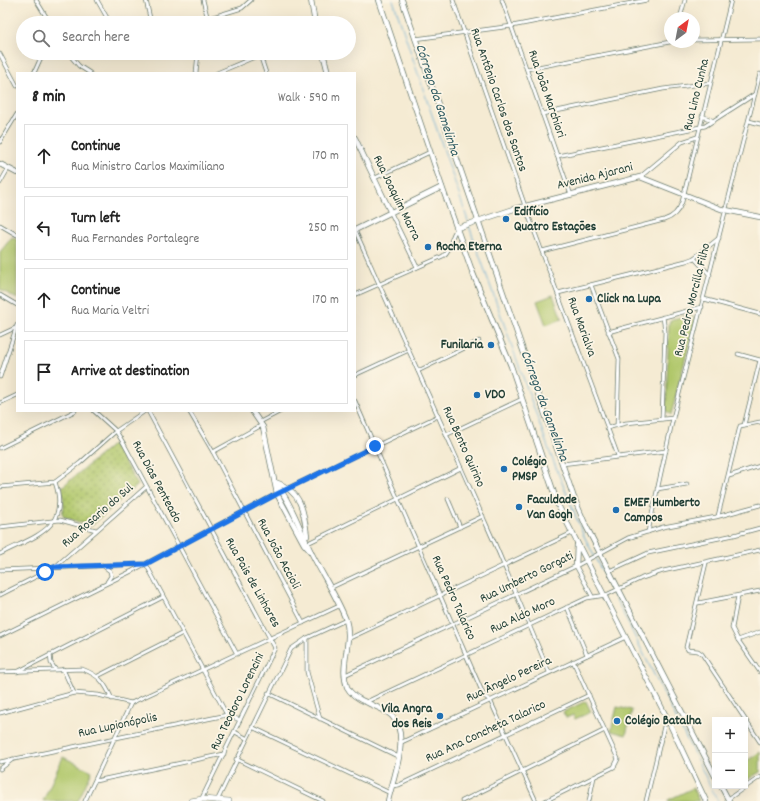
<!DOCTYPE html>
<meta charset="utf-8">
<style>
:root{--surface:#fff;--page:#f6f6f6;--text:#222;--muted:#767676;--line:#e0e0e0}
body{margin:0;font-family:Dekko,sans-serif;background:var(--page);color:var(--text)}
.controls{position:absolute;right:12px;bottom:12px;display:grid;overflow:hidden;border-radius:0px;box-shadow:0 4px 16px #0002}
.controls button{width:36px;height:36px;display:grid;place-items:center;padding:0;border:0;border-bottom:1px solid var(--line);background:var(--surface);color:var(--text);font:20px sans-serif}
.compass{position:absolute;left:664px;top:12px;width:36px;height:36px;border-radius:50%;background:var(--surface);box-shadow:0 4px 16px #0002;rotate:32deg}
.stop{position:absolute;width:12px;height:12px;margin:-9px;border:3px solid #1a73e8;border-radius:50%;background:#fff}
.stop.end{background:#1a73e8;border-color:#fff;box-shadow:0 1px 4px #0008}
.list{margin:0;padding:0;list-style:none}
h2{display:flex;justify-content:space-between;align-items:center;height:52px;margin:0;padding:0 16px;font-size:17px}
h2 small{font-size:13px;font-weight:400;color:var(--muted)}
.list li{display:grid;grid-template-columns:26px 1fr auto;gap:12px;align-items:center;box-sizing:border-box;height:64px;margin:0 8px 8px;padding:0 8px;border:1px solid var(--line);border-radius:0px}
.list b{display:block;font-size:15px;white-space:nowrap}
.list p{margin:0;font-size:13px;white-space:nowrap;color:var(--muted)}
.list em{font-size:13px;font-style:normal;color:var(--muted)}
.icon{flex:none;width:22px;height:22px;fill:none;stroke:currentColor;stroke-width:2;stroke-linecap:round;stroke-linejoin:round}
.map{position:relative;flex:none;width:760px;height:801px;overflow:hidden}
.search{position:absolute;background:var(--surface);box-shadow:0 4px 16px #0002;left:16px;top:16px;width:340px;height:44px;display:flex;align-items:center;gap:10px;box-sizing:border-box;padding:0 14px;border-radius:22px;color:var(--muted);font-size:15px}
.panel{position:absolute;background:var(--surface);box-shadow:0 4px 16px #0002;left:16px;top:72px;width:340px;height:340px;border-radius:0px}
.map>svg:first-child{display:block}
</style>
<div class="map">
<svg width="760" height="801" viewBox="0 0 760 801">
<defs>
<pattern id="garden-dots" width="8" height="8" patternUnits="userSpaceOnUse"><rect width="8" height="8" fill="#b0c76b"/><path d="M2 2h.1M6 6h.1" fill="none" stroke="#8fa359" stroke-width="1.8" stroke-linecap="round"/></pattern>
</defs>
<rect width="100%" height="100%" fill="#fcf5e5"/>
<filter id="ink" filterUnits="userSpaceOnUse"><feTurbulence type="fractalNoise" baseFrequency=".025" numOctaves="2"/><feDisplacementMap in="SourceGraphic" scale="8" xChannelSelector="R" yChannelSelector="G"/><feConvolveMatrix kernelMatrix="1 2 1 2 8 2 1 2 1" color-interpolation-filters="sRGB"/></filter>
<filter id="wash" filterUnits="userSpaceOnUse"><feTurbulence type="fractalNoise" baseFrequency=".012" numOctaves="4" result="noise"/><feDisplacementMap in="SourceGraphic" scale="16" xChannelSelector="R" yChannelSelector="G"/><feGaussianBlur stdDeviation="0.9" result="paint"/><feColorMatrix in="noise" values="0 0 0 0 0 0 0 0 0 0 0 0 0 0 0 0 0 1.4 0 .05"/><feComposite in="paint" operator="in"/></filter>
<g filter="url(#wash)">
<rect width="100%" height="100%" fill="#f5ebd3"/>
<g fill="#b0c76b" stroke="#688250">
<path d="M12,237l5,3v59l-17,-10v-37z"/>
<path d="M553,295l9,24 -16,6 -9,-24z"/>
<path d="M689,315l4,2 2,4 -24,94 -5,-4 3,-88 3,-4z"/>
<path d="M586,701l5,11 -16,7 -2,-4 -7,3 -3,-6z"/>
<path d="M617,707l15,3 -6,25 -15,-4z"/>
<path d="M760,752v20l-15,9v-19z"/>
<path d="M63,757l29,14 -14,30h-35z"/>
<path d="M693,788l6,13h-31v-1z"/>
</g>
<path fill="url(#garden-dots)" stroke="#688250" d="M113,444l25,41 -47,41 -27,-9 -2,-4 2,-6 -2,-20z"/>
<g fill="none" stroke-linecap="round" stroke-linejoin="round">
<g stroke="#56a5d0" stroke-width="1">
<path d="M393,0l75,221"/>
<path d="M469,226l81,227 33,81 135,267"/>
</g>
</g>
</g>
<g filter="url(#ink)">
<g fill="none" stroke-linecap="round" stroke-linejoin="round">
<g stroke="#6a7a6c" stroke-width="4.5">
<g id="street">
<path d="M36,0l14,23"/>
<path d="M97,0l13,23"/>
<path d="M146,0l5,23"/>
<path d="M203,0l5,20 -2,3"/>
<path d="M453,0l72,206 93,250"/>
<path d="M502,0l69,195"/>
<path d="M680,18l5,-18"/>
<path d="M193,23l49,-15 9,-8"/>
<path d="M415,39l97,-13 135,-26"/>
<path d="M694,40l66,-1"/>
<path d="M68,53l11,13 11,7"/>
<path d="M0,54l17,32"/>
<path d="M260,55l6,18"/>
<path d="M527,69l143,-27"/>
<path d="M34,73l9,-20"/>
<path d="M196,73l2,-20"/>
<path d="M217,73l47,-20"/>
<path d="M542,114l121,-25 47,-6"/>
<path d="M702,116l12,5"/>
<path d="M749,121l11,3"/>
<path d="M0,142l17,-28"/>
<path d="M557,156l148,-30 50,-32"/>
<path d="M640,177l42,-35 15,-5"/>
<path d="M375,178l55,-26"/>
<path d="M0,183l8,-14"/>
<path d="M391,213l26,54"/>
<path d="M0,225l17,10"/>
<path d="M355,230l140,314 54,128"/>
<path d="M542,251l122,-31c10,-3 15,-9 18,-18l49,-202"/>
<path d="M694,258l16,17"/>
<path d="M591,285l28,74 -2,67"/>
<path d="M558,293l128,-32 8,-3 25,-20"/>
<path d="M0,295l17,10"/>
<path d="M355,295l88,-39c10,-7 6,-19 14,-27"/>
<path d="M704,299l56,15"/>
<path d="M608,332l94,-25"/>
<path d="M0,335l15,-7"/>
<path d="M738,354l22,6"/>
<path d="M418,371l61,-30"/>
<path d="M355,375l54,-25"/>
<path d="M0,377l17,-52"/>
<path d="M355,401l129,295 6,4 46,101"/>
<path d="M0,403l17,-8"/>
<path d="M94,411l22,20 8,13 113,210"/>
<path d="M148,411l127,237 -74,152"/>
<path d="M189,411l24,41 90,171"/>
<path d="M662,419l3,-88 -2,-14"/>
<path d="M260,422l21,-11"/>
<path d="M744,425l16,-65"/>
<path d="M607,428l19,-5 47,-5"/>
<path d="M446,435l76,-36"/>
<path d="M0,448l75,-37"/>
<path d="M213,452l49,-27"/>
<path d="M562,464l104,-13"/>
<path d="M729,476l31,-10"/>
<path d="M0,487l55,-5 25,-19 36,-32 29,-20"/>
<path d="M657,489l30,-5"/>
<path d="M448,499l12,28"/>
<path d="M718,516l22,-90 20,-4"/>
<path d="M0,527l60,-7 36,10"/>
<path d="M648,532l25,-114 87,-344"/>
<path d="M308,543l153,-75"/>
<path d="M0,554c34,-18 71,-25 55,-72"/>
<path d="M706,563l-20,84 2,3 10,1 4,3 58,88"/>
<path d="M146,564l81,151"/>
<path d="M102,565l8,6 1,5 -4,6"/>
<path d="M576,566l16,30"/>
<path d="M0,570l144,-6"/>
<path d="M609,571l39,-18 86,-18 26,-7"/>
<path d="M330,588l153,-72"/>
<path d="M0,595l55,-28 91,-80"/>
<path d="M738,596l-6,32 6,12 22,32"/>
<path d="M698,603l62,-12"/>
<path d="M567,607l20,48"/>
<path d="M0,636l132,-65 150,-80 156,-75"/>
<path d="M307,638v34l13,47"/>
<path d="M348,639l224,-106"/>
<path d="M738,640l22,-8"/>
<path d="M50,654l1,9 4,6"/>
<path d="M63,669l11,24"/>
<path d="M0,672l82,-3c17,6 23,14 30,30"/>
<path d="M17,672l146,-75"/>
<path d="M345,675l231,-109 52,-28 35,-11 53,-10 44,-12"/>
<path d="M98,676l85,-43"/>
<path d="M268,693l131,64"/>
<path d="M366,702l221,-104 19,-3 36,-17 21,-7 97,-21"/>
<path d="M0,713l74,-20 24,2 33,8 208,-97"/>
<path d="M252,727l138,66"/>
<path d="M235,732l11,6"/>
<path d="M402,742l224,-105"/>
<path d="M236,759l87,42"/>
<path d="M0,762l227,-47 13,5"/>
<path d="M0,769l13,-10"/>
<path d="M95,781l129,-27"/>
<path d="M392,786l7,-1 190,-90"/>
<path d="M728,799l32,-22"/>
<path d="M85,801l46,-98"/>
<path d="M217,801l74,-152 16,-11 39,-18"/>
<path d="M462,801l143,-71"/>
<path d="M545,801l69,-34 4,-8 -45,-98"/>
<path d="M589,801l5,-24"/>
<path d="M646,801l20,-83"/>
</g>
</g>
<g stroke="#6a7a6c" stroke-width="6">
<g id="secondary">
<path d="M311,0l4,23"/>
<path d="M379,0l63,187 30,84 39,95 47,139 108,211 40,85"/>
<path d="M402,0l172,498 12,28 129,250"/>
<path d="M323,53l5,20"/>
<path d="M355,138l36,75"/>
<path d="M0,164l17,9"/>
<path d="M457,228l57,-19 126,-32 81,32 39,8"/>
<path d="M355,230l87,-43"/>
<path d="M252,411l11,16 14,67 27,50 7,8"/>
<path d="M275,482c17,22 25,48 37,72 11,22 25,43 34,66 7,22 -7,46 1,67 4,8 13,13 21,16 8,4 18,7 24,13 19,20 1,62 -4,85"/>
<path d="M275,482c27,9 29,30 32,54"/>
<path d="M576,566l1,-21"/>
<path d="M721,786l8,15"/>
</g>
</g>
<g stroke="#6a7a6c" stroke-width="6">
<path id="primary" d="M191,801l11,-2 27,2"/>
</g>
<use href="#street" stroke="#fff" stroke-width="3"/>
<use href="#secondary" stroke="#fff" stroke-width="4.5"/>
<use href="#primary" stroke="#fff" stroke-width="5"/>
</g>
</g>
<g fill="none" stroke-linecap="round" stroke-linejoin="round" filter="url(#ink)">
<path stroke="#1a73e8" stroke-width="5" d="M45,572l9,-5 92,-3 131,-70 98,-48"/>
</g>
<g fill="#1f6fb2" stroke="#fcf5e5" stroke-width="1.5">
<circle cx="506" cy="219" r="4"/>
<circle cx="428" cy="247" r="4"/>
<circle cx="589" cy="299" r="4"/>
<circle cx="491" cy="345" r="4"/>
<circle cx="477" cy="395" r="4"/>
<circle cx="504" cy="469" r="4"/>
<circle cx="519" cy="507" r="4"/>
<circle cx="616" cy="510" r="4"/>
<circle cx="440" cy="716" r="4"/>
<circle cx="617" cy="721" r="4"/>
</g>
<g text-anchor="middle" dominant-baseline="central" stroke-width="3.5" stroke-linejoin="round" paint-order="stroke">
<g font-size="13" fill="#1f3d34" stroke="#fcf5e5">
<text transform="translate(546 94) rotate(71)">Rua João Marchiori</text>
<text transform="translate(697 95) rotate(-76)">Rua Lino Cunha</text>
<text transform="translate(498 100) rotate(71)">Rua Antônio Carlos dos Santos</text>
<text transform="translate(595 177) rotate(-14)">Avenida Ajarani</text>
<text transform="translate(396 198) rotate(64)">Rua Joaquim Marra</text>
<text transform="translate(693 300) rotate(-76)">Rua Pedro Morcilla Filho</text>
<text transform="translate(581 327) rotate(70)">Rua Marialva</text>
<text transform="translate(463 447) rotate(66)">Rua Bento Quirino</text>
<text transform="translate(156 482) rotate(62)">Rua Dias Penteado</text>
<text transform="translate(98 516) rotate(-41)">Rua Rosario do Sul</text>
<text transform="translate(278 554) rotate(62)">Rua João Accioli</text>
<text transform="translate(527 578) rotate(-26)">Rua Umberto Gorgati</text>
<text transform="translate(252 583) rotate(61)">Rua Pais de Linhares</text>
<text transform="translate(453 598) rotate(66)">Rua Pedro Talarico</text>
<text transform="translate(523 616) rotate(-25)">Rua Aldo Moro</text>
<text transform="translate(509 680) rotate(-25)">Rua Ângelo Pereira</text>
<text transform="translate(238 702) rotate(-64)">Rua Teodoro Lorencini</text>
<text transform="translate(118 726) rotate(-12)">Rua Lupionópolis</text>
<text transform="translate(486 732) rotate(-25)">Rua Ana Concheta Talarico</text>
</g>
<g font-size="13" font-weight="bold" fill="#1f3d34" stroke="#fcf5e5" text-anchor="start">
<text x="514" y="212">Edifício<tspan x="514" dy="15">Quatro Estações</tspan></text>
<text x="436" y="247">Rocha Eterna</text>
<text x="597" y="299">Click na Lupa</text>
<text x="483" y="345" text-anchor="end">Funilaria</text>
<text x="485" y="395">VDO</text>
<text x="512" y="462">Colégio<tspan x="512" dy="15">PMSP</tspan></text>
<text x="527" y="500">Faculdade<tspan x="527" dy="15">Van Gogh</tspan></text>
<text x="624" y="503">EMEF Humberto<tspan x="624" dy="15">Campos</tspan></text>
<text x="432" y="709" text-anchor="end">Vila Angra<tspan x="432" dy="15">dos Reis</tspan></text>
<text x="625" y="721">Colégio Batalha</text>
</g>
<g font-size="14" font-style="italic" fill="#305c63" stroke="#fcf5e5">
<text transform="translate(437 100) rotate(72)">Córrego da Gamelinha</text>
<text transform="translate(544 406) rotate(70)">Córrego da Gamelinha</text>
</g>
</g>
</svg>
<div class="controls">
<button>+</button>
<button>−</button>
</div>
<svg class="compass" viewBox="-18 -18 36 36"><path d="M0-13l5 13h-10z" fill="#e53935"/><path d="M0 13l5-13h-10z" fill="#767676"/></svg>
<div class="stop" style="left:45px;top:572px"></div>
<div class="stop end" style="left:375px;top:446px"></div>
<div class="search"><svg class="icon" aria-label="search" viewBox="0 0 24 24"><circle cx="10" cy="10" r="6"/><path d="M15 15l6 6"/></svg>Search here</div>
<section class="panel">
<h2>8 min<small>Walk · 590 m</small></h2>
<ul class="list">
<li><svg class="icon" aria-label="ahead" viewBox="0 0 24 24"><path d="M12 20V5M6 11l6-6 6 6"/></svg><div><b>Continue</b><p>Rua Ministro Carlos Maximiliano</p></div><em>170 m</em></li>
<li><svg class="icon" aria-label="left" viewBox="0 0 24 24"><path d="M17 20v-9H6M10 6l-5 5 5 5"/></svg><div><b>Turn left</b><p>Rua Fernandes Portalegre</p></div><em>250 m</em></li>
<li><svg class="icon" aria-label="ahead" viewBox="0 0 24 24"><path d="M12 20V5M6 11l6-6 6 6"/></svg><div><b>Continue</b><p>Rua Maria Veltri</p></div><em>170 m</em></li>
<li><svg class="icon" aria-label="arrive" viewBox="0 0 24 24"><path d="M6 21V4h12l-3 4 3 4H6"/></svg><div><b>Arrive at destination</b></div></li>
</ul>
</section>
</div>
